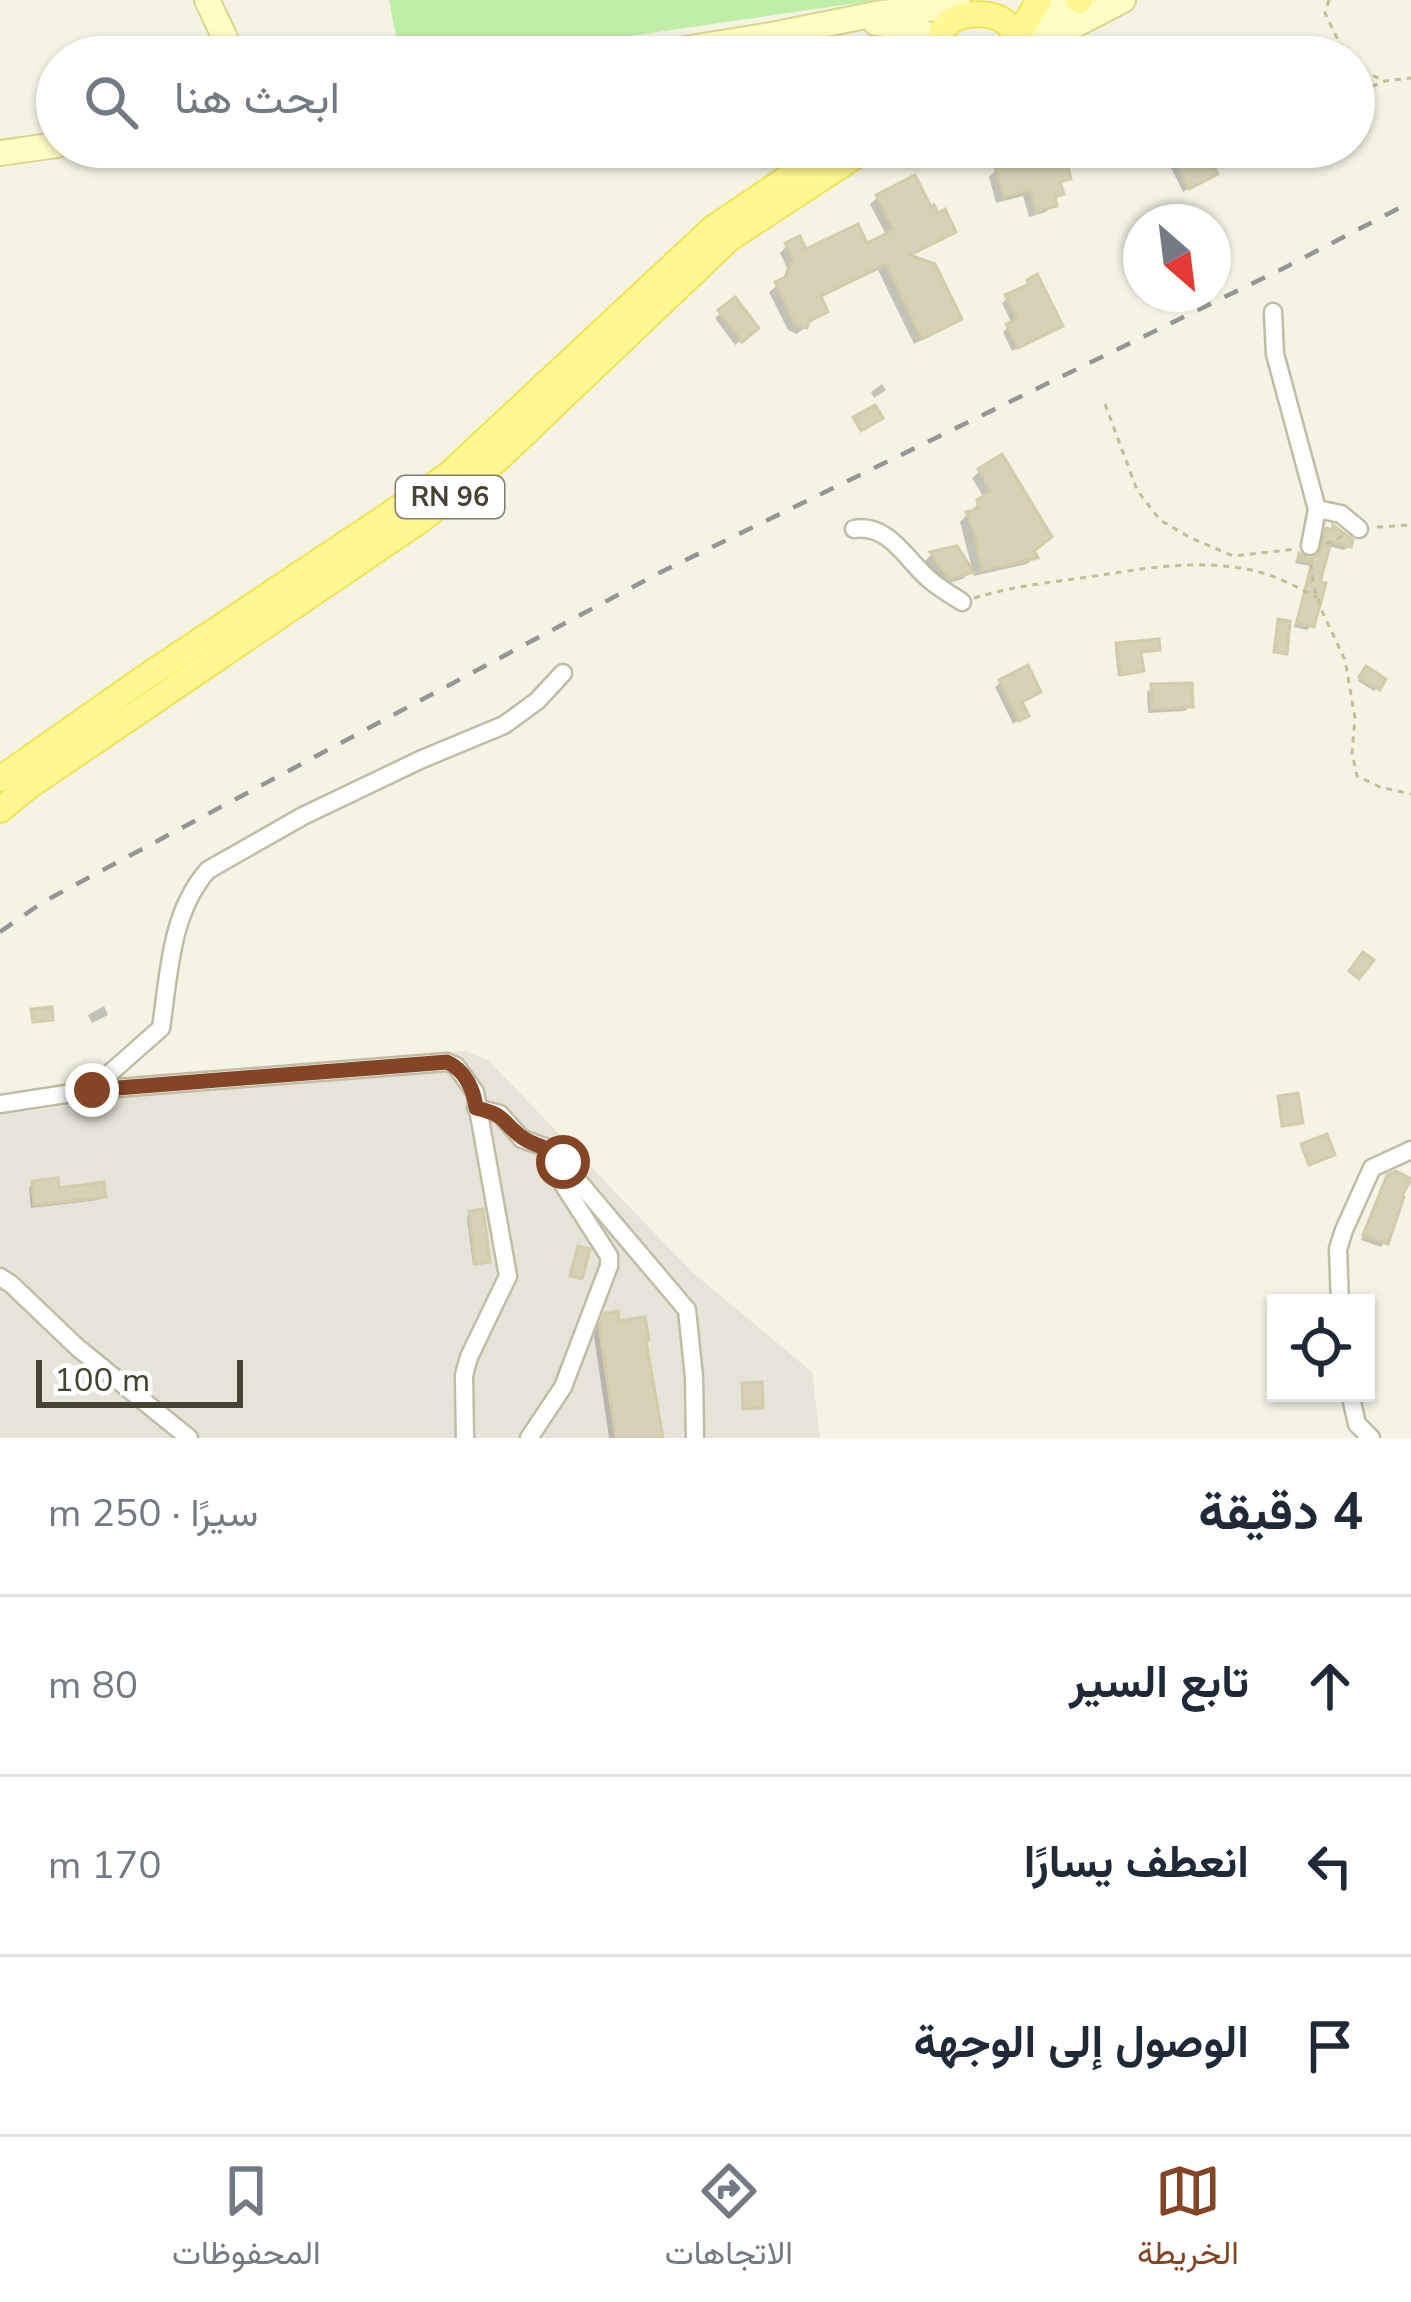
<!DOCTYPE html>
<html lang="ar">
<meta charset="utf-8">
<style>
:root{--surface:#fff;--page:#f2f2f3;--text:#1f2937;--muted:#747a83;--line:#e0e1e3;--accent:#844525}
body{margin:0;font-family:"Nunito Sans",Vazirmatn,sans-serif;background:var(--page);color:var(--text);direction:rtl}
.controls{position:absolute;right:36px;bottom:36px;display:grid;overflow:hidden;border-radius:0px;box-shadow:0 3px 9px #0004}
.controls button{width:108px;height:108px;display:grid;place-items:center;padding:0;border:0;border-bottom:3px solid var(--line);background:var(--surface);color:var(--text);font:60px sans-serif}
.compass{position:absolute;left:1123px;top:204px;width:108px;height:108px;border-radius:50%;background:var(--surface);box-shadow:0 3px 9px #0004;rotate:152deg}
.scale{position:absolute;left:36px;bottom:30px;width:207px;box-sizing:border-box;padding-left:12px;border:6px solid #474333;border-top:0;font-size:33px;line-height:42px;white-space:nowrap;color:#474333;-webkit-text-stroke:9px #fff;paint-order:stroke}
.stop{position:absolute;width:36px;height:36px;margin:-27px;border:9px solid #844525;border-radius:50%;background:#fff}
.stop.end{background:#844525;border-color:#fff;box-shadow:0 3px 12px #0008}
.list{margin:0;padding:0;list-style:none}
h2{display:flex;justify-content:space-between;align-items:center;height:156px;margin:0;padding:0 48px;font-size:51px}
h2 small{font-size:39px;font-weight:400;color:var(--muted)}
.list li{display:grid;grid-template-columns:78px 1fr auto;gap:36px;align-items:center;box-sizing:border-box;height:180px;padding:0 48px;border-top:3px solid var(--line)}
.list b{display:block;font-size:45px;white-space:nowrap}
.list em{font-size:39px;font-style:normal;color:var(--muted)}
.icon{flex:none;width:66px;height:66px;fill:none;stroke:currentColor;stroke-width:2;stroke-linecap:round;stroke-linejoin:round}
.map{position:relative;flex:none;width:1411px;height:1438px;overflow:hidden;direction:ltr}
.search{position:absolute;background:var(--surface);box-shadow:0 3px 9px #0004;left:36px;right:36px;top:36px;height:132px;display:flex;align-items:center;gap:30px;box-sizing:border-box;padding:0 42px;border-radius:66px;color:var(--muted);font-size:45px}
.sheet{height:696px;background:var(--surface)}
nav{display:flex;justify-content:space-around;align-items:center;box-sizing:border-box;height:168px;border-top:3px solid var(--line);background:var(--surface);font-size:33px;color:var(--muted)}
nav a{display:grid;justify-items:center;gap:6px}
nav .on{color:var(--accent)}
.map>svg:first-child{display:block}
</style>
<div class="map">
<svg width="1411" height="1438" viewBox="0 0 1411 1438">
<rect width="100%" height="100%" fill="#f4f3e4"/>
<path fill="#e6e3d9" d="M464,1051l24,9 204,212 120,100 8,66h-820v-323z"/>
<path fill="#bfeea7" d="M389,0h489l-392,57h-86z"/>
<g fill="#0003">
<path d="M1063,147h5l1,6 -6,6 5,19 -8,7v8l-7,8 1,4 -8,7 -17,5 -6,-21 -27,7 -7,-26 7,-7z"/>
<path d="M1198,147h3l13,26 -31,19 -14,-28z"/>
<path d="M878,197l51,14 24,20 -8,8 -37,18 51,62 -8,7 -37,18 -36,-74 -59,28 6,13 -28,23 -9,-4 -19,-38 13,-10 5,-14 -7,-15 7,-7 18,7 61,-6 21,-10 -17,-33z"/>
<path d="M1029,282l25,48 -42,21 -9,-19 9,-8 -10,-21z"/>
<path d="M735,301l15,32 -15,12 -20,-27z"/>
<path d="M882,384l4,6 -12,8 -3,-6z"/>
<path d="M980,471l54,86 -7,7 -53,12 -14,-54 24,-24 -12,-20z"/>
<path d="M1327,532l22,14 -5,4 -17,-4 -16,80 -4,4 -13,-3 16,-61 -15,-3 1,-3 4,-4 8,6 8,-3 7,-23z"/>
<path d="M932,554l38,17 -7,8 -22,6 -16,-24z"/>
<path d="M1118,646l39,3 -3,3 -15,1 2,17 -3,3 -20,3 -3,-27z"/>
<path d="M1363,673l14,15 -3,3 -16,-10z"/>
<path d="M1001,682l37,10 -19,11 6,13 -12,8 -18,-37z"/>
<path d="M1153,687l37,19 -5,5 -37,2 -1,-21z"/>
<path d="M104,1006l4,9 -16,8 -4,-8z"/>
<path d="M1388,1178l-3,64 -4,5 -20,-7 22,-57z"/>
<path d="M33,1184l23,7 46,5 -4,4 -67,8 -2,-20z"/>
<path d="M470,1214l16,47 -2,3 -11,1 -6,-48z"/>
<path d="M606,1316l37,26 17,96h-51l-15,-102 4,-12z"/>
</g>
<g fill="#d7d1b8" stroke="#d2ccaa" stroke-width="3">
<path d="M1052,147h33l1,3 -21,6 6,23 -11,3 4,12 -9,3 2,9 -21,6 -6,-22 -26,7 -9,-30z"/>
<path d="M1192,147h12l14,27 -29,15 -16,-33z"/>
<path d="M915,175l16,32 3,-2 4,8 7,-4 11,23 -46,23 25,9 27,55 -40,20 -36,-75 -65,32 7,16 -19,9 -2,7 -12,-4 -20,-42 12,-6 6,-17 -8,-16 15,-7 6,13 52,-25 9,19 27,-13 -18,-35z"/>
<path d="M1037,274l26,52 -45,22 -12,-24 11,-5 -12,-24 24,-11 -2,-4z"/>
<path d="M735,297l24,31 -17,14 -24,-32z"/>
<path d="M875,405l8,13 -22,13 -8,-14z"/>
<path d="M1002,454l50,83 -18,14 4,7 -56,12 -9,-41 -7,-17 13,-3 -2,-9 14,-9 -13,-22z"/>
<path d="M1333,525l20,15 -2,7 -20,-5 -11,40 6,1 -12,44 -17,-4 15,-61 -14,-3 1,-6 10,6 10,-4 7,-27 6,2z"/>
<path d="M957,546l17,26 -25,7 -19,-27z"/>
<path d="M1278,619l12,2 -3,33 -13,-2z"/>
<path d="M1159,639l1,11 -19,2 3,19 -23,4 -5,-32z"/>
<path d="M1028,665l13,27 -19,10 7,14 -10,5 -20,-41z"/>
<path d="M1366,666l20,13 -6,11 -21,-13z"/>
<path d="M1192,683l1,24 -41,2 -1,-25z"/>
<path d="M1363,952l11,8 -15,19 -10,-8z"/>
<path d="M52,1007l1,13 -20,2 -2,-13z"/>
<path d="M1298,1093l5,30 -21,3 -4,-30z"/>
<path d="M1327,1134l8,21 -26,10 -8,-21z"/>
<path d="M1396,1171l15,8 -9,17 2,1 -16,47 -25,-9 24,-60z"/>
<path d="M58,1178l1,10 45,-6 2,15 -72,8 -2,-24z"/>
<path d="M483,1209l7,53 -15,2 -6,-53z"/>
<path d="M578,1246l12,3 -8,30 -12,-3z"/>
<path d="M618,1311l1,10 26,-4 4,23 -3,1 17,97h-47l-17,-111 6,-14z"/>
<path d="M762,1382l1,26 -20,1 -1,-26z"/>
</g>
<g fill="none" stroke-linecap="round" stroke-linejoin="round">
<g stroke="#c0bda5" stroke-width="21">
<g id="street">
<path d="M1273,312l2,42 42,155 -7,37"/>
<path d="M1317,509l24,5 18,15"/>
<path d="M854,529c35,-6 53,32 76,51 10,9 22,15 32,22"/>
<path d="M92,1089l69,-61c8,-53 9,-115 47,-158l95,-54 117,-56 84,-35 33,-24 26,-28"/>
<path d="M0,1104l92,-14 355,-28 9,4 19,26 33,184 -39,81 -5,18 1,63"/>
<path d="M476,1108l24,6 22,25 29,10 136,161 7,67 1,61"/>
<path d="M0,1277l11,7 67,64 111,90"/>
<path d="M1340,1303l-2,-54 6,-19 28,-62 39,-18"/>
<path d="M1350,1393l7,31 14,14"/>
<path d="M529,1438l34,-51 46,-121v-10l-55,-86 9,-8"/>
</g>
</g>
<g stroke="#d9d68d" stroke-width="28">
<g id="secondary">
<path d="M207,0l27,57"/>
<path d="M876,23l22,2 42,13"/>
<path d="M1014,28l69,-28"/>
<path d="M635,57l136,-22 110,-22 78,-7"/>
<path d="M1013,57l110,-57"/>
<path d="M0,153l57,-8"/>
</g>
</g>
<g stroke="#f1e454" stroke-width="28">
<g id="primary">
<path d="M1078,0l2,1"/>
<path d="M1015,41l24,-41"/>
<path d="M945,57c-31,-57 97,-57 64,0"/>
<path d="M0,779l144,-101 303,-202 266,-248 120,-81"/>
<path d="M0,810l28,-23 390,-265 79,-62 232,-221 140,-92"/>
</g>
</g>
<g stroke="#c4bd95" stroke-width="3" stroke-dasharray="6 6" stroke-linecap="butt">
<path d="M1329,0l-4,13 15,31 10,13"/>
<path d="M1354,62l4,6 24,12"/>
<path d="M1361,91l24,-10 26,-3"/>
<path d="M1105,404l32,86 23,30 29,17 44,19 64,-7"/>
<path d="M1377,527l34,-2"/>
<path d="M1326,544l19,-9"/>
<path d="M1311,564l2,19 8,26 24,51 10,58 -3,35 5,23 23,11 31,7"/>
<path d="M974,598c37,-11 63,-14 100,-19 65,-9 128,-24 192,-5 18,5 35,16 51,23"/>
</g>
<use href="#street" stroke="#fff" stroke-width="16"/>
<use href="#secondary" stroke="#fffdc3" stroke-width="24"/>
<use href="#primary" stroke="#fff892" stroke-width="24"/>
<path stroke="#959595" stroke-width="4.5" stroke-dasharray="15 15" stroke-linecap="butt" d="M0,932l43,-30 616,-329 623,-304 129,-67"/>
</g>
<g fill="none" stroke-linecap="round" stroke-linejoin="round">
<path stroke="#844525" stroke-width="15" d="M92,1090l355,-28c18,8 27,28 29,46 29,7 23,10 43,27 15,13 28,8 44,27"/>
</g>
<g text-anchor="middle" dominant-baseline="central" stroke-width="9" stroke-linejoin="round" paint-order="stroke">
<rect fill="#fff" stroke="#7e7b70" stroke-width="3" x="396" y="476" width="108" height="42" rx="9"/>
<g font-size="27" font-weight="bold" fill="#474333">
<text x="450" y="497">RN 96</text>
</g>
</g>
</svg>
<div class="controls">
<button><svg class="icon" aria-label="locate" viewBox="0 0 24 24"><circle cx="12" cy="12" r="6"/><path d="M12 2v4M12 18v4M2 12h4M18 12h4"/></svg></button>
</div>
<svg class="compass" viewBox="-18 -18 36 36"><path d="M0-13l5 13h-10z" fill="#e53935"/><path d="M0 13l5-13h-10z" fill="#747a83"/></svg>
<div class="scale">100 m</div>
<div class="stop" style="left:563px;top:1162px"></div>
<div class="stop end" style="left:92px;top:1090px"></div>
<div class="search"><svg class="icon" aria-label="search" viewBox="0 0 24 24"><circle cx="10" cy="10" r="6"/><path d="M15 15l6 6"/></svg>ابحث هنا</div>
</div>
<section class="sheet">
<h2>4 دقيقة<small>سيرًا · 250 m</small></h2>
<ul class="list">
<li><svg class="icon" aria-label="ahead" viewBox="0 0 24 24"><path d="M12 20V5M6 11l6-6 6 6"/></svg><div><b>تابع السير</b></div><em>80 m</em></li>
<li><svg class="icon" aria-label="left" viewBox="0 0 24 24"><path d="M17 20v-9H6M10 6l-5 5 5 5"/></svg><div><b>انعطف يسارًا</b></div><em>170 m</em></li>
<li><svg class="icon" aria-label="arrive" viewBox="0 0 24 24"><path d="M6 21V4h12l-3 4 3 4H6"/></svg><div><b>الوصول إلى الوجهة</b></div></li>
</ul>
</section>
<nav>
<a class="on"><svg class="icon" aria-label="map" viewBox="0 0 24 24"><path d="M3 6l6-2 6 2 6-2v14l-6 2-6-2-6 2zM9 4v14M15 6v14"/></svg>الخريطة</a>
<a><svg class="icon" aria-label="directions" viewBox="0 0 24 24"><path d="M12 3l9 9-9 9-9-9zM9 14v-3h6M13 9l2 2-2 2"/></svg>الاتجاهات</a>
<a><svg class="icon" aria-label="saved" viewBox="0 0 24 24"><path d="M7 4h10v16l-5-4-5 4z"/></svg>المحفوظات</a>
</nav>
